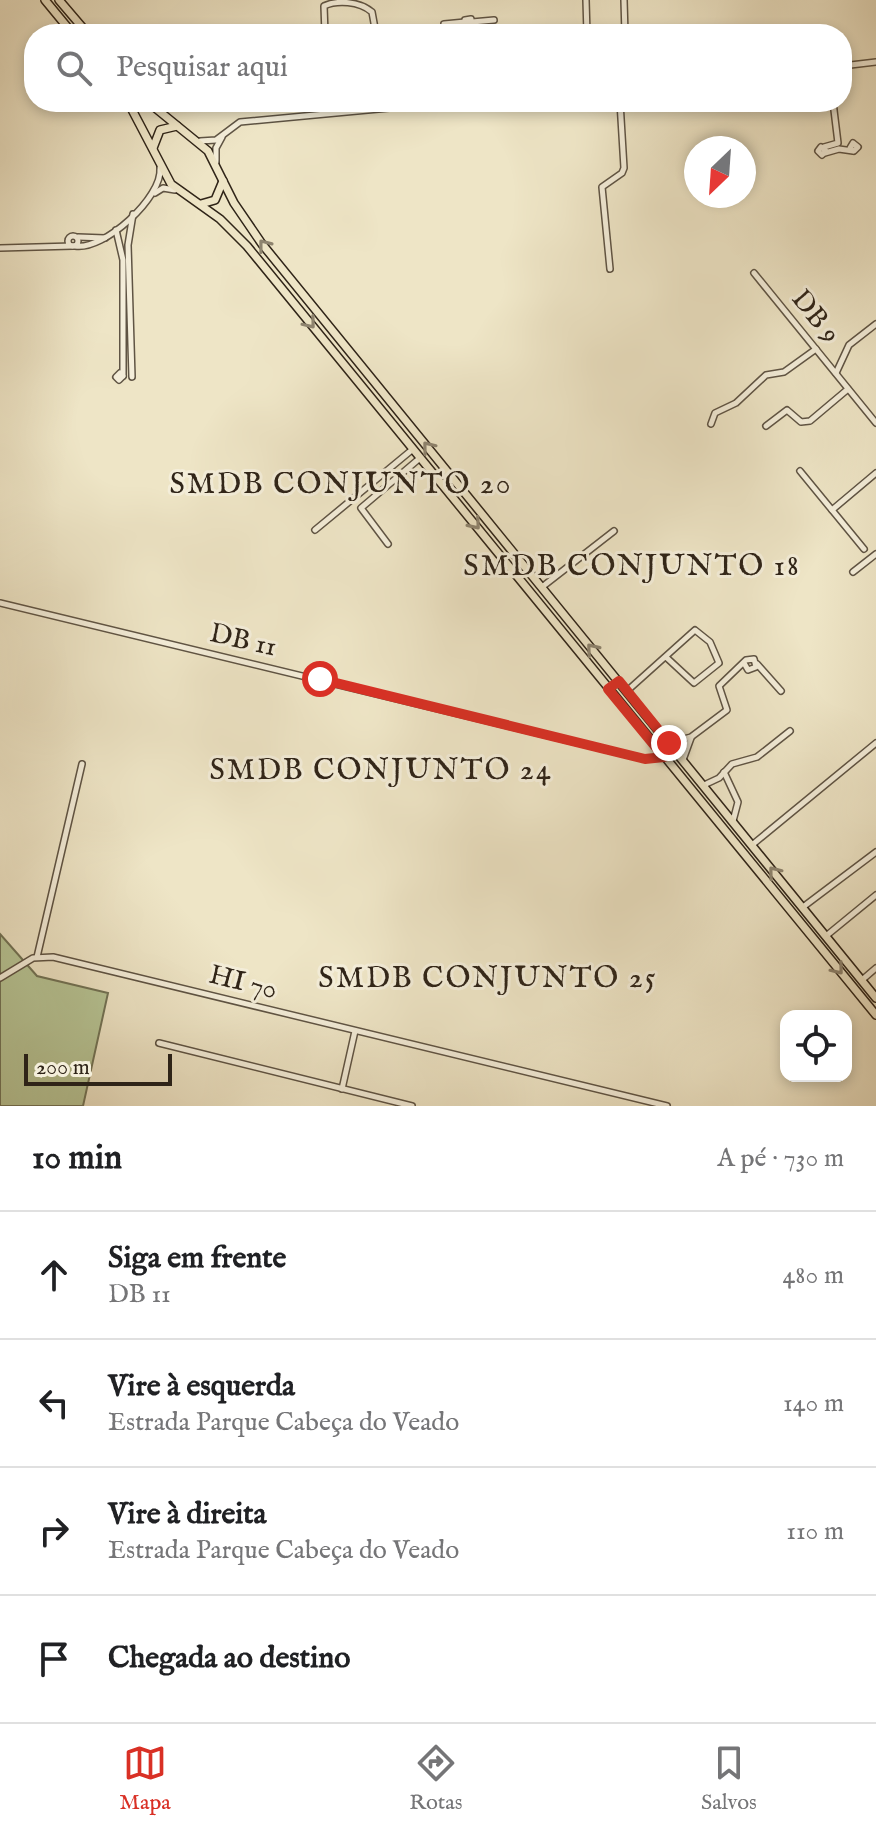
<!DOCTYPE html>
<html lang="pt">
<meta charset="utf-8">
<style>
:root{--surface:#fff;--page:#f2f2f2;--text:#202124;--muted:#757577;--line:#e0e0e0;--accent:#d93025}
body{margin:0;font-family:"IM FELL English",serif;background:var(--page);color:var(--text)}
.controls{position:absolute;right:24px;bottom:24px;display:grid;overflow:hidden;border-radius:16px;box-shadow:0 4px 12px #0003}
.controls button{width:72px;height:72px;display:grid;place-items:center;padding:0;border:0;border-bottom:2px solid var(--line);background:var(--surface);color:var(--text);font:40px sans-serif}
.compass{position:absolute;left:684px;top:136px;width:72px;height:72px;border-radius:50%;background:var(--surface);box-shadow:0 4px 12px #0003;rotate:205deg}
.scale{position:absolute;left:24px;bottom:20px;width:148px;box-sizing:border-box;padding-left:8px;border:4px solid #2f2418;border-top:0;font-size:22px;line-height:28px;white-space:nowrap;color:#2f2418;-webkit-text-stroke:6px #f4eeda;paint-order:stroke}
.stop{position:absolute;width:24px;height:24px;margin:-18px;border:6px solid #d93025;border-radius:50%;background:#fff}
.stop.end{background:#d93025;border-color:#fff;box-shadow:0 2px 8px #0008}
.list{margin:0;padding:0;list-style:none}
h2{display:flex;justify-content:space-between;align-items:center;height:104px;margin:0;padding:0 32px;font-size:34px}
h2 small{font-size:26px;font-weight:400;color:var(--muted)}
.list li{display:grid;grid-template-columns:52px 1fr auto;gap:24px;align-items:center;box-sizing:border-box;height:128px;padding:0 32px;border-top:2px solid var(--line)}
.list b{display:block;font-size:30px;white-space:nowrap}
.list p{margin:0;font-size:26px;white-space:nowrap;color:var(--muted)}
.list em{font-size:26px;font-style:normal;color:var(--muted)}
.icon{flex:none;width:44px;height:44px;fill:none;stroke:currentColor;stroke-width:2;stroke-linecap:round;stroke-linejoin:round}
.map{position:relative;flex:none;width:876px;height:1106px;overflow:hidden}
.search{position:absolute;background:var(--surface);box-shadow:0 4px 12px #0003;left:24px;right:24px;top:24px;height:88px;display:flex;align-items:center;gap:20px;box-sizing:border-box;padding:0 28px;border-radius:32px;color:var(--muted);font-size:30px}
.sheet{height:616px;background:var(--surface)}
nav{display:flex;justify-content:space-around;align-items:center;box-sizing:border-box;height:112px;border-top:2px solid var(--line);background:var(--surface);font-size:22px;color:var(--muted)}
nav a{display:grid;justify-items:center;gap:4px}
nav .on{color:var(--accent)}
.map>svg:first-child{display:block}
</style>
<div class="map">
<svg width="876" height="1106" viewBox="0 0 876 1106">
<rect width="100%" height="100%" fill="#eee5c6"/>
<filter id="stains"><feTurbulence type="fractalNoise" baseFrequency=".0025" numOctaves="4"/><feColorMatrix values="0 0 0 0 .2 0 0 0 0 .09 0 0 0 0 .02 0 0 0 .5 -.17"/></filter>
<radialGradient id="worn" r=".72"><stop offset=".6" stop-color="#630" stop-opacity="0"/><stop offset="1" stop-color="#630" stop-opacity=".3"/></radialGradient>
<path fill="#b7c596" stroke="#737457" stroke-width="2" d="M0,934l37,42 71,17 -25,113h-83z"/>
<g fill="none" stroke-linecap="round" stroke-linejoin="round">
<g stroke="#5f5444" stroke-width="8">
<g id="minor">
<path d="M586,0l1,34"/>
<path d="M624,0l1,34"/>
<path d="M471,19v5l-5,1 -1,-5z"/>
<path d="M472,22l22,-2"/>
<path d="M444,24l21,-2"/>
<path d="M325,34l-1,-28c13,-6 35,-5 48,6l4,22"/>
<path d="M842,66l34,-4"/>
<path d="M200,141l16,-1 24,-18 213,-20"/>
<path d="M853,143l5,4 -4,4 -4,-3z"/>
<path d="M821,147l5,4 -4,4 -4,-4z"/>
<path d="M824,147l14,-4 -5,-41"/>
<path d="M825,153l14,-4 14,2"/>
<path d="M216,162v-14l6,-11"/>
<path d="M155,193l8,-5 12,2"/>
<path d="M116,230l7,30v116"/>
<circle cx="73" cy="241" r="5"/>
<path d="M78,237l27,1"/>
<path d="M75,246c29,5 88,-49 85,-78"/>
<path d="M0,248l73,-2"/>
<path d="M610,269l-8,-82 20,-14 2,-5 -4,-66"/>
<path d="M754,273l122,150"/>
<path d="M120,373l3,3 -4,4 -3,-3z"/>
<path d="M836,373l13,-28 27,-21"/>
<path d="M132,377l-4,-132 5,-31"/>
<path d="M711,424l4,-11 21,-10 30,-28 18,-3 32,-23"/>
<path d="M766,426l21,-16 14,12 9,-1 38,-32"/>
<path d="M800,471l32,39"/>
<path d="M315,530l98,-81"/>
<path d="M388,544l-27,-36 59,-50"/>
<path d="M864,549l-32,-39 44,-37"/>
<path d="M853,572l23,-18"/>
<path d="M542,587l72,-56"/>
<path d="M0,603l645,156 19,-2"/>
<path d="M757,664l24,27"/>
<path d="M627,691l68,-61 15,12 9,21 -25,20 -27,-25"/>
<path d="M669,743l22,-6 36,-27 -8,-24 27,-26 8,-1 2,8 -8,3 -4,-7"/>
<path d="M683,760l8,-22"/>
<path d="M724,772l14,30 -5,19"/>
<path d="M704,785l15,-7 13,-14 25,-7 33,-26"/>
<path d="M752,845l124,-102"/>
<path d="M803,907l73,-55"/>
<path d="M826,936l50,-41"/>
<path d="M37,957l45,-193"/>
<path d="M0,978l33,-20 20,-1 614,149"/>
<path d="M862,980l14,-12"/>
<path d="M159,1043l253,63"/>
<path d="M342,1089l13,-58"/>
</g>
</g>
<g stroke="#2f2418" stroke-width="10">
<g id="major">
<path d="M45,0l28,34"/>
<path d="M59,0l29,34"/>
<path d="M128,102l43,82 49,35 27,27 629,769"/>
<path d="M148,102l60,49 26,52 28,41 614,754"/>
<path d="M153,148l7,-18 17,-4"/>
<path d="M201,204l14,-4 8,-19"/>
</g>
</g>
<use href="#minor" stroke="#f4eeda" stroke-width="5"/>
<use href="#major" stroke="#eee5c6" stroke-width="7"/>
</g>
<defs><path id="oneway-chevron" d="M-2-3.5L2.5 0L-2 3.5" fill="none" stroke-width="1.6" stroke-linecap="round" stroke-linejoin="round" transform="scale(2)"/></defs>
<g stroke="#8e846f">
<use href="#oneway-chevron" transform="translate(264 245) rotate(-128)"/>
<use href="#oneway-chevron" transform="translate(310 323) rotate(51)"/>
<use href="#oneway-chevron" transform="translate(428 447) rotate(-129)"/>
<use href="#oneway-chevron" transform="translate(475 524) rotate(50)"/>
<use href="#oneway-chevron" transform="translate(592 649) rotate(-130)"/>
<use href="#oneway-chevron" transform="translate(774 872) rotate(-129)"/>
<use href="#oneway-chevron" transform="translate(838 969) rotate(51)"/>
</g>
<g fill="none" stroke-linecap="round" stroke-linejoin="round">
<path stroke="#d93025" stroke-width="10" d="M320,679l325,80 19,-2 -56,-68 11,-8 50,62"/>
</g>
<g text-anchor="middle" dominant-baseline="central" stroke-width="6" stroke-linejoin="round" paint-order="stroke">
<g font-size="28" fill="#2f2418" stroke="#f4eeda">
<text transform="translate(815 317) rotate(51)">DB 9</text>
<text transform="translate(243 641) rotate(13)">DB 11</text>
<text transform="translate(243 983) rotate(14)">HI 70</text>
</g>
<g font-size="30" letter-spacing="2" fill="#2f2418" stroke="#f4eeda">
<text x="341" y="485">SMDB CONJUNTO 20</text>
<text x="632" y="567">SMDB CONJUNTO 18</text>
<text x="381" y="771">SMDB CONJUNTO 24</text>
<text x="488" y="979">SMDB CONJUNTO 25</text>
</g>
</g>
<rect width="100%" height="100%" filter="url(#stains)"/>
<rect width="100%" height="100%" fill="url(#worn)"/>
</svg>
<div class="controls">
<button><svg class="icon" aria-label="locate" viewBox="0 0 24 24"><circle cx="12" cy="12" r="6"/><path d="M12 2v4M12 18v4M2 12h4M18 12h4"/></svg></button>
</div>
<svg class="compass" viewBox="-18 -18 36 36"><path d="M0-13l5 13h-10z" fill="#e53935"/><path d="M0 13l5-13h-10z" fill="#757577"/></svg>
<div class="scale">200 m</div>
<div class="stop" style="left:320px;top:679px"></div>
<div class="stop end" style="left:669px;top:743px"></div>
<div class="search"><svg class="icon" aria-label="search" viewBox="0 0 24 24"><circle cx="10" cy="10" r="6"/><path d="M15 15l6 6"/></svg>Pesquisar aqui</div>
</div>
<section class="sheet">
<h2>10 min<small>A pé · 730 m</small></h2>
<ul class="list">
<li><svg class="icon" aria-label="ahead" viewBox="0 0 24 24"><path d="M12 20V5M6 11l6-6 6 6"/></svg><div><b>Siga em frente</b><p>DB 11</p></div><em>480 m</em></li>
<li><svg class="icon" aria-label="left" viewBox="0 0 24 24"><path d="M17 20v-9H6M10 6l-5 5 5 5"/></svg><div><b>Vire à esquerda</b><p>Estrada Parque Cabeça do Veado</p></div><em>140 m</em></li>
<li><svg class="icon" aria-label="right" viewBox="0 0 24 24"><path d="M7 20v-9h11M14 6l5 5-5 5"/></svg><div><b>Vire à direita</b><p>Estrada Parque Cabeça do Veado</p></div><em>110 m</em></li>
<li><svg class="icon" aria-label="arrive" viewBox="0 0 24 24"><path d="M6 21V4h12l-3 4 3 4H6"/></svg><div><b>Chegada ao destino</b></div></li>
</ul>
</section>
<nav>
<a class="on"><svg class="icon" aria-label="map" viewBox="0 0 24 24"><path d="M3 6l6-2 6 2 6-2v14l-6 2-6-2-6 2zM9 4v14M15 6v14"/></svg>Mapa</a>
<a><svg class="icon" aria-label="directions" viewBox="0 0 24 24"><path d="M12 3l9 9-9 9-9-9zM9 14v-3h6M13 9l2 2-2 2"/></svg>Rotas</a>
<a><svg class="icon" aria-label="saved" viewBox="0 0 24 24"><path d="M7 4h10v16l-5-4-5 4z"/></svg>Salvos</a>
</nav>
